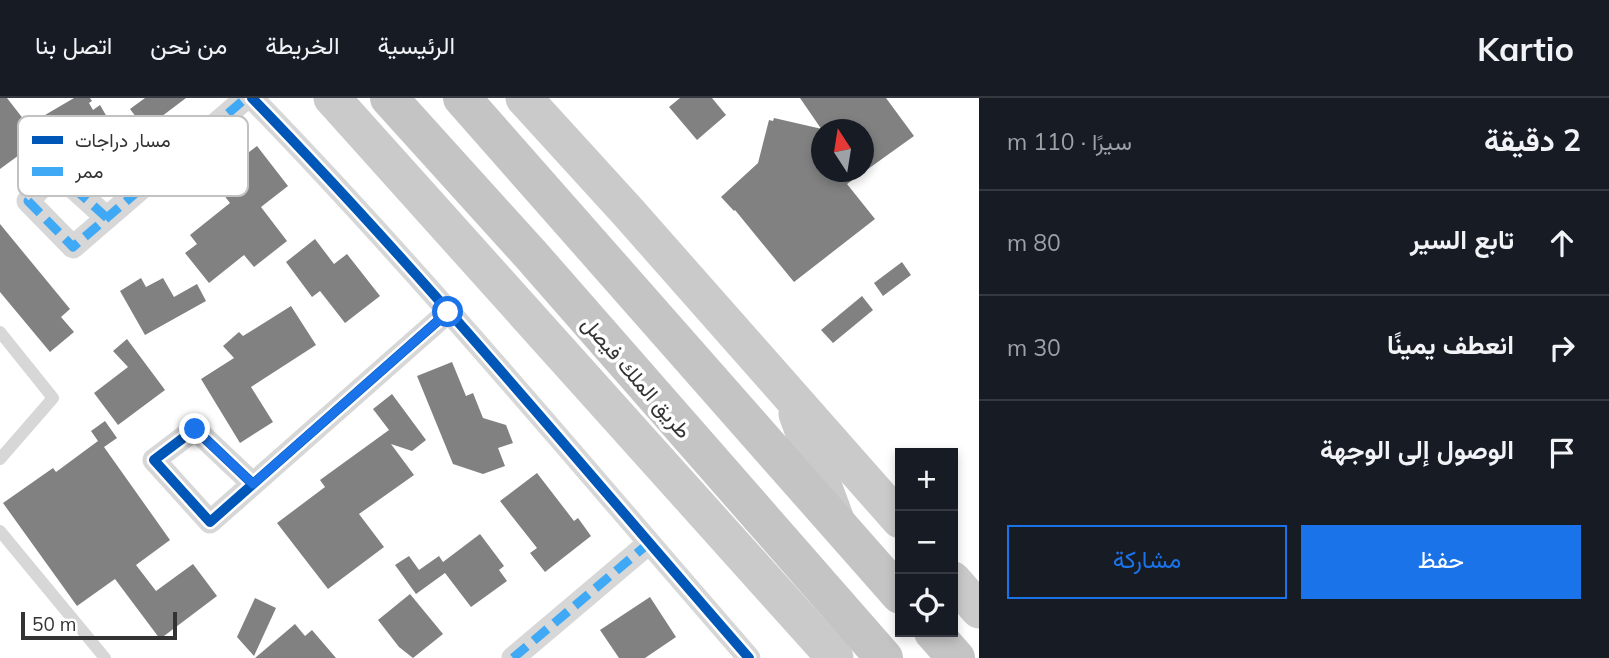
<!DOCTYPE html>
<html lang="ar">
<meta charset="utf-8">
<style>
:root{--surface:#171b24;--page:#20242c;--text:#f1f3f6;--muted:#9ea1a6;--line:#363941;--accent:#1a73e8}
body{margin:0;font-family:Mulish,Vazirmatn,sans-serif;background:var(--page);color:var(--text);direction:rtl}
.controls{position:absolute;right:21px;bottom:21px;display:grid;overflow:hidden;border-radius:0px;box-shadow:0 4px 10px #0003}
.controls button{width:63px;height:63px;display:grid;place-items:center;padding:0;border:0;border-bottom:2px solid var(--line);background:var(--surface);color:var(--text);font:35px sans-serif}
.compass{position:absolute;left:811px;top:21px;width:63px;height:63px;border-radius:50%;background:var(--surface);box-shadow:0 4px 10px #0003;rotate:348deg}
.scale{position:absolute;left:21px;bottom:18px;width:156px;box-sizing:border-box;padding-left:7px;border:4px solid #333;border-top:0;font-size:19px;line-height:24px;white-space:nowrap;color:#333;-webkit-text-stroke:5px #fff;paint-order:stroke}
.stop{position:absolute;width:21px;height:21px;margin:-16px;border:5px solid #1a73e8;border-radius:50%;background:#fff}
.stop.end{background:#1a73e8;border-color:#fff;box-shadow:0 2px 7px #0008}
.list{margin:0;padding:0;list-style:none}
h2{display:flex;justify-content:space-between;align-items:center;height:91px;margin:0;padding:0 28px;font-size:30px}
h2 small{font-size:23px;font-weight:400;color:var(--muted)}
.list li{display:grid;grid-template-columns:46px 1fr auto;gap:21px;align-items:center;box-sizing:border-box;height:105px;padding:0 28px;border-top:2px solid var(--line)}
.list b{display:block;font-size:26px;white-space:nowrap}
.list em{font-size:23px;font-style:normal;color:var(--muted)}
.actions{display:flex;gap:14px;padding:21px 28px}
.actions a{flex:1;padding:16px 0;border:2px solid var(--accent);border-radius:0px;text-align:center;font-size:24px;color:var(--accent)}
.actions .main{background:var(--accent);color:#fff}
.icon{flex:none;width:38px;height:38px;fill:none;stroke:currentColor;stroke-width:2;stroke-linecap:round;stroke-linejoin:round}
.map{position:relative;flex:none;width:979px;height:560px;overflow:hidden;direction:ltr}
header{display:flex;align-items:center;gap:42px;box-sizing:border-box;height:98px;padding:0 35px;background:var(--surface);border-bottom:2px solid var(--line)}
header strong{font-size:33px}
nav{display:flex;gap:38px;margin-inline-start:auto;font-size:24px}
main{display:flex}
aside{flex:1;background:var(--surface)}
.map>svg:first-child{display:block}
</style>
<header>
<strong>Kartio</strong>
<nav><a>الرئيسية</a><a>الخريطة</a><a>من نحن</a><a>اتصل بنا</a></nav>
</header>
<main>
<aside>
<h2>2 دقيقة<small>سيرًا · 110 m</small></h2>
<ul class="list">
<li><svg class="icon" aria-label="ahead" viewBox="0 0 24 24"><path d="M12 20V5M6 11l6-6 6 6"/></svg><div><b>تابع السير</b></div><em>80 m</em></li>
<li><svg class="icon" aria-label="right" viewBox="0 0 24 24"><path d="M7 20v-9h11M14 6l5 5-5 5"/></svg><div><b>انعطف يمينًا</b></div><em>30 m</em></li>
<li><svg class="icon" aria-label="arrive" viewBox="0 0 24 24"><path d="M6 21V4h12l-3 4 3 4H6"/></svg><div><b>الوصول إلى الوجهة</b></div></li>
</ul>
<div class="actions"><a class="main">حفظ</a><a>مشاركة</a></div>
</aside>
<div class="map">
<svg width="979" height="560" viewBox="0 0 979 560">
<rect width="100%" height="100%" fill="#fff"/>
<g fill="#818181">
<path d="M0,0h7l21,27 46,-27h16l2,3 -3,2 4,7 7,-5 11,19 -9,6 10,19 -19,10 -7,-12 -10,6 -10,-18 -4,3 -6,-10 -56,41z"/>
<path d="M145,0h41l-41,31 -15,-20z"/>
<path d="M680,0h32l14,17 -29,25 -28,-33z"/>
<path d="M800,0h86l28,38 -67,48 28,35 -81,63 -59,-72 -1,1 -13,-14 37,-34 11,-43 4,1 1,-3 48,11v43h42v-42h-42z"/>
<path d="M257,48l31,40 -27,21 26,34 -33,26 -10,-12 -35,28 -24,-30 12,-9 -7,-9 40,-32 -18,-23z"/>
<path d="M0,126l70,85 -9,8 13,15 -24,20 -50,-60z"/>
<path d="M315,141l19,25 13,-10 33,42 -35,27 -25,-32 -8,6 -26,-35z"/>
<path d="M902,164l9,13 -28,21 -9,-13z"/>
<path d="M141,180l5,9 17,-9 11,19 23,-13 9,17 -61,34 -25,-44z"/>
<path d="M862,198l11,14 -40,33 -12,-13z"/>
<path d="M291,208l25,39 -65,42 22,35 -33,21 -39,-64 33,-21 -11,-12 16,-14 4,4z"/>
<path d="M127,241l38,51 -47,35 -24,-32 34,-26 -15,-16z"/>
<path d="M452,264l14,34 7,-3 10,25 23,7 7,18 -15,5 7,18 -22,8 -30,-10 -36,-88z"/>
<path d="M392,296l34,46 -14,11 -21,-7 23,31 -55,39 25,33 -56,42 -51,-66 48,-36 -5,-7 69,-50 -16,-21z"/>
<path d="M105,323l12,17 -13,9 66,93 -34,25 20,26 37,-27 24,32 -57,43 -45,-60 -38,27 -74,-103 50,-35 3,4 42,-31 -7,-10z"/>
<path d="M537,375l37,48 4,-3 13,18 -46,36 -15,-19 7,-5 -37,-47z"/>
<path d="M480,436l24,32 -5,4 8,11 -36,26 -26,-34 -29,21 -21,-29 14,-9 10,14 20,-14 4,6z"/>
<path d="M410,496l33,40 -30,24 -14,-11 -21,-27z"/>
<path d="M650,499l26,40 -31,21h-26l-19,-28z"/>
<path d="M255,500l21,10 -22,48 -17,-19z"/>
<path d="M295,526l10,12 7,-6 24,28h-81z"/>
</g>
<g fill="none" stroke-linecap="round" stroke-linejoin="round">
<g stroke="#d7d7d7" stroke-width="12">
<path d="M0,234l53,66 -53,61"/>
<path d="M0,433l105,127"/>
</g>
<g stroke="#d7d7d7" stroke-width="23">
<path d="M252,0c174,179 333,372 497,560"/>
<path d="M107,120l-51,-46 -28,29 45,46 173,-149"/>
<path d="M253,386l-58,-55 -41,31 56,62 238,-210"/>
<path d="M513,560l136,-115"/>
</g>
<g stroke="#cacaca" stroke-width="37">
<path d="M332,0l503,560"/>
<path d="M524,0l104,114 272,308"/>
<path d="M797,316l39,106"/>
<path d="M953,482l26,30"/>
</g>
<g stroke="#c4c4c4" stroke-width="38">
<path d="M389,0l143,158 352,402"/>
<path d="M462,0l438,497"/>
<path d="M933,534l23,26"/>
</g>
<g stroke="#3fa9f5" stroke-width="9" stroke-dasharray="18 9" stroke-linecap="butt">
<path d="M107,120l-51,-46 -28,29 45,46 173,-149"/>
<path d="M513,560l136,-115"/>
</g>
<g stroke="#fff" stroke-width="15">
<g id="cycleway">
<path d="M252,0c174,179 333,372 497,560"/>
<path d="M253,386l-58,-55 -41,31 56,62 238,-210"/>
</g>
</g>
<use href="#cycleway" stroke="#0057b8" stroke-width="10"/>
</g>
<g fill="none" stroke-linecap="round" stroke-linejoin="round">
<path stroke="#1a73e8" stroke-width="9" d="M195,331l58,55 195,-172"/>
</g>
<g text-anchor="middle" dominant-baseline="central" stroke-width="7" stroke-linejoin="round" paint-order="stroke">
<g font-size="21" fill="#333" stroke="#fff">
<text transform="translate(637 279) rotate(49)">طريق الملك فيصل</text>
</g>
</g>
<rect x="18" y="18" width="230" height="80" rx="10" fill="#fff" stroke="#c2c2c2" stroke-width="2"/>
<rect x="32" y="38" width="31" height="8" fill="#0057b8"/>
<rect x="32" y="69" width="31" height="9" fill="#3fa9f5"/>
<g font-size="19" fill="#333">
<text x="75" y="49">مسار دراجات</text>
<text x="75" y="80">ممر</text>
</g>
</svg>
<div class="controls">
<button>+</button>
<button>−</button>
<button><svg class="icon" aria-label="locate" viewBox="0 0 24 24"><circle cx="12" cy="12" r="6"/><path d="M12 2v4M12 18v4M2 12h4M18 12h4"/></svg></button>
</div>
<svg class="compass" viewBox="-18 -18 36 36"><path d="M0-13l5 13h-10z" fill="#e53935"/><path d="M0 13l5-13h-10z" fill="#9ea1a6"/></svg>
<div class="scale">50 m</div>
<div class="stop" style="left:448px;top:214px"></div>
<div class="stop end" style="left:195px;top:331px"></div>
</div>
</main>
